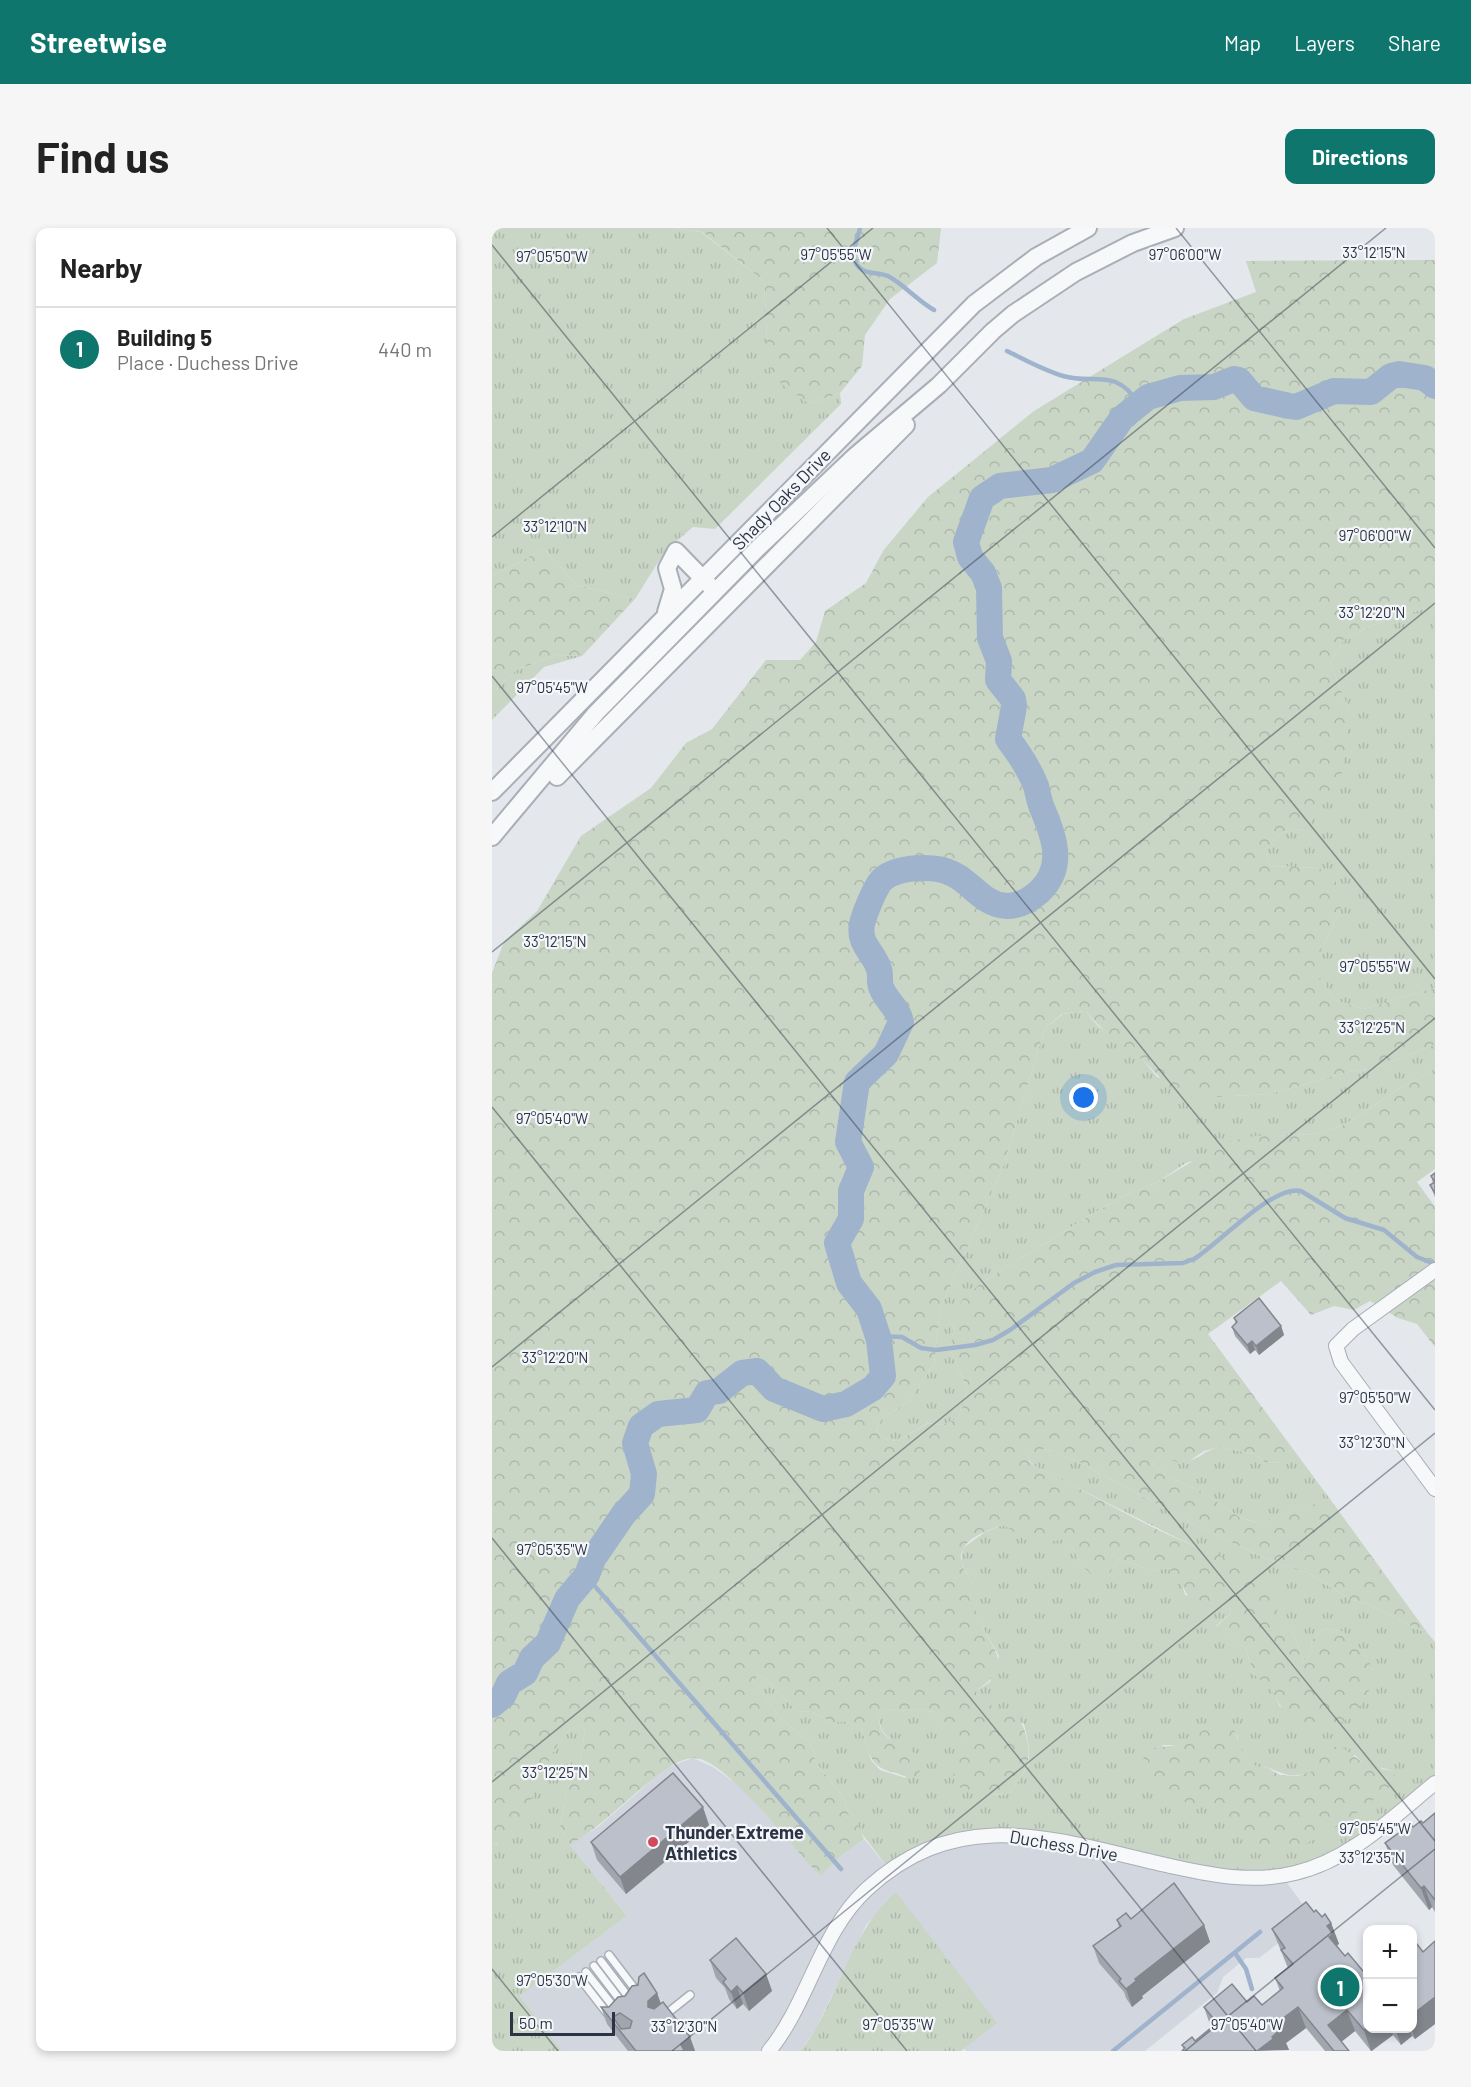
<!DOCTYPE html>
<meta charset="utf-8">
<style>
:root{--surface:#fff;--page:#f6f6f6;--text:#222;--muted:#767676;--line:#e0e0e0;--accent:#0f766e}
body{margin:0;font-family:Barlow,sans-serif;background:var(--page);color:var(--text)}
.controls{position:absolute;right:18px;bottom:18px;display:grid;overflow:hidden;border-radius:12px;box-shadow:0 3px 9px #0003}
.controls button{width:54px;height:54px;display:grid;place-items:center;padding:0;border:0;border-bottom:2px solid var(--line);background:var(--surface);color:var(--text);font:30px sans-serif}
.scale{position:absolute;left:18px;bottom:15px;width:105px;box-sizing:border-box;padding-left:6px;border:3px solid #2b3445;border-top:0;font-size:16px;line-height:21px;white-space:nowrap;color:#2b3445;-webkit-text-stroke:4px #f4f6f9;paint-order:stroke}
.you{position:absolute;left:592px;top:870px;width:21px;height:21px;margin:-15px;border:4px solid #fff;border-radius:50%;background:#1a73e8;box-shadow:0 0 0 9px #1a73e833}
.badge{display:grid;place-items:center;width:39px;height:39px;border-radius:50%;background:var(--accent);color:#fff;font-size:20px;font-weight:700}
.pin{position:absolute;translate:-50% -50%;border:3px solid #fff;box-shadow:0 2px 6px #0006}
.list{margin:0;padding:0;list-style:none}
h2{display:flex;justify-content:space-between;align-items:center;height:78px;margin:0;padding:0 24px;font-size:26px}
h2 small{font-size:20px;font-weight:400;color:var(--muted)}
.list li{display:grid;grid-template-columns:39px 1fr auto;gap:18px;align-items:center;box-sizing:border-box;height:84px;padding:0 24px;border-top:2px solid var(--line)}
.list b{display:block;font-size:22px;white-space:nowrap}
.list p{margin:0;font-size:20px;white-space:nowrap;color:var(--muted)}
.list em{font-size:20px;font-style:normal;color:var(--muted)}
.map{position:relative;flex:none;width:943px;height:1823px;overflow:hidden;border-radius:12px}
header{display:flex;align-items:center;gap:36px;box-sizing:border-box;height:84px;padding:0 30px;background:var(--accent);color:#fff}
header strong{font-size:28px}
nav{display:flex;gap:33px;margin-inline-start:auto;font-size:21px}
.intro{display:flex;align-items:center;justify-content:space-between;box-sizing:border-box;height:144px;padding:0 36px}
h1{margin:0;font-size:42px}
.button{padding:15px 27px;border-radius:12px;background:var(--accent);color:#fff;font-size:21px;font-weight:700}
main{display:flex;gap:36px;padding:0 36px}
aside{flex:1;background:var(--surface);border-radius:12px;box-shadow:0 3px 9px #0003}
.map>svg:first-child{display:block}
</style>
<header>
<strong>Streetwise</strong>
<nav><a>Map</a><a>Layers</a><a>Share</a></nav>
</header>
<div class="intro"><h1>Find us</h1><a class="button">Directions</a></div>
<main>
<aside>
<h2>Nearby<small></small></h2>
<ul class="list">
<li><span class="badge">1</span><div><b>Building 5</b><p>Place · Duchess Drive</p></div><em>440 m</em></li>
</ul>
</aside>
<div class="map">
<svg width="943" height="1823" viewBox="0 0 943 1823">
<defs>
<pattern id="grass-tufts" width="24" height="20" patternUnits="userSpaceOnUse" patternTransform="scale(1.5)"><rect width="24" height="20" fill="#c9d6c5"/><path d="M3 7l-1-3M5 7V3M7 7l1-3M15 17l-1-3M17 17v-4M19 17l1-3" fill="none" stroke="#adb8ab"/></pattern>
<pattern id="forest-crowns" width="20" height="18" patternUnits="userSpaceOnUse" patternTransform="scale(1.5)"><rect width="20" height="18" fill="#c9d6c5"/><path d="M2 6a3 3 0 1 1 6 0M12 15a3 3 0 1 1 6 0" fill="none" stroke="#adb8ab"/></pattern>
</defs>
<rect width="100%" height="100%" fill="#e4e7ec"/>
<path fill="#d2d6de" d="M201,1530l20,9 28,20 80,89 20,-20 23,-17 26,31 93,-36 299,42 30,41 -53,41h-13l-23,19 -6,16 -72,58h-179l-2,-3 32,-25 -100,-130 -30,32 -50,103 -15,23h-239l-42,-55 107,-80 -57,-71 28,-18 60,-52 13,-9z"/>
<g fill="url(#grass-tufts)" fill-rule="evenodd">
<path d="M0,0h183l26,4 63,49 3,59 42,64 31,-11 1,11 -126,125 -22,-2 -28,24 -30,48 -59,-14 -32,-36 -52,27z"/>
<path d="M943,377v383l-72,21 -28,-9 -16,-24v-21l22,-47 -22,-40 -49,-2 -5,-17 18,-17 22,-3 13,-19 30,-102 -18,-46 14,-23 29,-14z"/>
<path d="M64,427l26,1 -38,11 -52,53v-26l24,-24z"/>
<path d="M593,783l13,15 45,34 14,17 78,19 35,-2 78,-22 28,-4 59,-24v25l-35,19 -56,37 -29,9 -33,1 -96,28 -30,20 -29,11 -28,16 -118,73 -27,41 -4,25 17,39 -2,13 -7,17 -16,7 -14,-2 -31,18 -13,-2 -8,-9 7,-13 26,-16 25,-37 6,-55 63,-142 42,-139 18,-14z"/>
<path d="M727,1219l35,7 11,8 14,1 14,-14 37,50 -72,24 -19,-6 -36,-25 -33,-14 -18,-14 4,-6c13,0 24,6 38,1 10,-4 11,-8 25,-12z"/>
<path d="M552,1221l35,13 113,61 72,35 48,17 37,24 20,5 60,31 6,7v141l-90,70 -87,25 -275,-44 -93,36 -41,-53 -5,-19 -29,-37 -1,-9 -6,-11 -27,-22 -29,-40 5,-4 7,3 33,33 15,1 20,10h14l15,5 10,33 9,10 26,8 -8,-34c-14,-8 -20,-16 -19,-32l12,-3 16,2 13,-2 12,3 37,33 -14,22 38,28 16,-1c23,-32 24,-31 15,-70l-41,-22 -7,-11 14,-9 9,-26 -23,-40 -4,-34 -11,-19 2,-15 22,-16 18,-7c9,3 14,10 21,13 10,5 30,4 40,0l9,10 8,17 28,10 9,-16 35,12 15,-3 12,9 5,18 45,11 1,7 -15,13 29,21 9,27 19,17 7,16 92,-37 -6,-14 -24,-25 -19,-2 -11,11 -2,15 -6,6 -10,-26 -49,-67 -68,-30 -139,-70 -10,-8 1,-6zM745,1507c3,12 5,25 18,31 4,2 10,1 14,2 20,8 23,10 45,3l4,-12 37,-4 7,7 31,9 -99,76 -23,3 -33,-15 -27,-31h-23l-26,-59h15l13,-7z"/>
<path d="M89,1496l4,7 -5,31 -14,31 -6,34 10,18 57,71 -107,80 42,55h-70v-208l5,1c8,-8 17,-15 23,-24 15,-22 34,-91 61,-96z"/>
<path d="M404,1664l101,131 -36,28h-160c38,-50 46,-116 95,-159z"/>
</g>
<g fill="url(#forest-crowns)">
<path d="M183,0h266l-4,35 -47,36 -25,36 -3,31 -22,27 -31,11 -37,-27 -5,-37 -3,-59 -62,-49z"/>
<path d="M943,32v345l-62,20 -29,14 -14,23 18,46 -2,43 -6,30 -35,48 -22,3 -18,17 5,17 49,2 17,14 5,26 -22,47v21l16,24 28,9 72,-21v56l-59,24 -28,4 -78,22 -73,4 -24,-7 -30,-31 -28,-18 -30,-31 -23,3 -17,14 -42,139 -63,142 -6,55 -25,37 -26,16 -7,13 8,9 13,2 32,-18 13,2 16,-7 7,-17 2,-13 -17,-39 4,-25 7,-23 20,-18 118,-73 28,-16 29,-11 69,-41 29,-6 61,-2 29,-9 56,-37 35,-19v100l-18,13 18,25v140l-18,-23 -19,-6 -28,-17 -16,9 -20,-4 -23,9 -30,-34 -73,53 85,115 -13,14 -15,-1 -11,-8 -35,-7 -15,4 -18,12 -30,-5 -4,6 18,14 33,14 36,25 18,6 73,-24 99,136 -60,-31 -20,-5 -37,-24 -48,-17 -72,-35 -113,-61 -35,-13 -15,5 -1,7 10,7c47,22 92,50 140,71 35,15 78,26 103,56l-4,16 17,24 10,26 6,-6 2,-15 11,-11 19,2c11,10 29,25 30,41 2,30 -33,63 -63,58 -6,-1 -12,-4 -18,-6l-19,-33 -18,-17 -9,-27 -29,-20 15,-14 -1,-7 -33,1c-14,-14 -14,-27 -29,-39l-15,3 -35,-12 -9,16 -12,4 -16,-14 -8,-17 -9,-9c-11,3 -29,6 -40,0 -8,-5 -12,-10 -21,-14 -17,6 -44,14 -42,36 1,8 8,14 11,21 4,11 1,25 6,36 15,35 38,45 -2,73 11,18 19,13 34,22 12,7 14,14 17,27 6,25 -4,34 -18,54 -18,1 -64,5 -54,-28 3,-7 10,-15 13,-21l-36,-33 -12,-3 -13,2 -16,-2 -12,3c-2,32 19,25 36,42 4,3 6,9 9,12l-9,11c-10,1 -14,-3 -23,-5 -25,-6 -23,-23 -31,-45l-15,-5h-14l-20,-10 -15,-1 -33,-33 -7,-3 -5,4 29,40 27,22 6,11 1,9 29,37 5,19 10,10 5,12 -23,17 -20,20c-26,-24 -95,-118 -127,-118 -12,0 -25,9 -33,15 -32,23 -57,52 -91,72l-10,-18 6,-34 14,-31 5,-31 -4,-7c-37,8 -54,127 -89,119v-870l12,-31 33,-31 44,-75 70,-48 35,-45 26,-14 54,-69h34l16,-18 9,-31 41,-28 17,-32 45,-54 106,-86 150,-92 72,-27 -10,-31z"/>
<path d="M52,321l32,36 59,14 -53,57 -26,-1 -40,15 -24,24v-118z"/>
<path d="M729,1493l12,6 12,31 11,8 12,2 12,7 17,1 16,-5 5,-12 11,-12h13l20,15 13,-1 7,8 11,2 4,10c-31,25 -92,79 -136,69 -21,-6 -37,-30 -50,-46h-22l-42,-20 -6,-17 5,-18 31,-4z"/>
</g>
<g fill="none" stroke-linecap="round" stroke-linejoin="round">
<g stroke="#9fb4cc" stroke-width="4.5">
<path d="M368,0c-2,11 -11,26 -3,37 7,10 21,7 31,11 14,7 29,24 46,34"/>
<path d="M515,123c18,9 36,19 56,25 30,9 53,-9 75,27"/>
<path d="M386,1108l24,1 19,11 15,2 39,-5 18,-5 17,-10 64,-47 21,-11 21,-7 67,-2 11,-4c26,-16 78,-74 107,-68l44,27 39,12 33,27 18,7"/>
<path d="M94,1348l255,293"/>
<path d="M743,1725l11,16 6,20"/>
<path d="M621,1823l147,-119"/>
</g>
<path stroke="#9fb4cc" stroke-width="26" d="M0,1477l11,-9 6,-13 16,-10 7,-15 16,-15 19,-44 20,-24 6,-16 30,-44 19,-21 2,-20 -9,-31 6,-17 17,-12 39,-4 10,-17 12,-2 23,-18 15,-2 17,18 49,20 23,-5 27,-16 10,-12 -4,-36 -10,-31 -20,-26 -12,-40 14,-24v-28l10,-24 -13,-25 9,-60 29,-28 15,-32c-3,-15 -15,-21 -20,-35 -2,-5 0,-12 -2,-18 -5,-17 -21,-24 -17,-45 2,-9 14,-40 21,-45 15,-13 53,-14 70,-5 19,9 30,31 54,32 13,0 23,-6 32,-14 27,-25 15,-56 3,-84 -3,-7 -4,-15 -6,-22 -6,-15 -18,-34 -28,-47l6,-33 -1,-7 -15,-19 1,-19 -9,-23 -1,-50 -6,-15 -13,-16 -4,-15 16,-44 18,-12 52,-6 40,-19 30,-43 26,-21 32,-9 34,-1 20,-8 5,1 15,18 35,8 7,1 38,-16 37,1 20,-16 8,-2 26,4 10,8"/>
<g stroke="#a9aeb7" stroke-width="10">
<g id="service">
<path d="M117,1727l29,38"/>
<path d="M109,1733l29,38"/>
<path d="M102,1738l29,38"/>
<path d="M94,1744l30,38"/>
<path d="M87,1749l28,36"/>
<path d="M173,1787l25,-20"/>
</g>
</g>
<g stroke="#a9aeb7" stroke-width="16">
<g id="minor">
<path d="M943,1042l-82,59 -17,17 5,16 94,127"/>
<path d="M277,1823c40,-49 51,-119 98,-162 96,-89 196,-46 308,-22 41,9 79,16 120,6 55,-13 97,-55 140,-90"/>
</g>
</g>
<g stroke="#a9aeb7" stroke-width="20">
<g id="tertiary">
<path d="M174,384l7,-23 -6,-21 9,-17 35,36"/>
<path d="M65,549l349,-352"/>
<path d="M0,564l482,-488 62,-47 52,-29"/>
<path d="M0,609l104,-124 162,-165 97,-92 84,-71 54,-54 20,-17 63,-42 57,-29 42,-15"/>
</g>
</g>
<use href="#service" stroke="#f7f8fa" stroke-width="7"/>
<use href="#minor" stroke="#f7f8fa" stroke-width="14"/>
<use href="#tertiary" stroke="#f7f8fa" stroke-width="16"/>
</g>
<g fill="#a1a5ae">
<path d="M943,945v24l-5,-12 3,-2 -2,-7z"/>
<path d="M742,1090l47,8 3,9 -25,20 -4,-5 -5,4 -15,-18 -3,-9 4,-3z"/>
<path d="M943,1585v99l-3,-5 -3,3 -36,-45 -8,-22 38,-20z"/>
<path d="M217,1597l-83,69 -29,-34 -6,-18z"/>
<path d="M822,1684l17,11 8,21 -2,1 31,83h45l10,-76 12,-11v83l-20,15 -3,-3 -11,9 -8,-10 -21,16h-1l-16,-20 -14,11 8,9h-24l-19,-23 -20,15 3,7h-105l-2,-5 13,-4 16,-13 -7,-21 43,-5 15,3 18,-14 -5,-13 13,-10 -16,-39z"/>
<path d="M639,1691l73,6 6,17 -68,54 1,2 -11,9 -6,-9 -2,-6 -25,-29 -6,-17 26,-19 -2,-7z"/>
<path d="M218,1732l56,14 6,17 -23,20 -6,-7 -6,5 -8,-10 -4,-11 -9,-10z"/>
<path d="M165,1765l4,11 29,33 5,14h-67l-21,-27 -6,-17h8z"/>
</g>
<g fill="#83868d">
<path d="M789,1098l3,9 -25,20 -3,-9z"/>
<path d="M760,1113l3,9 -5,4 -3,-9z"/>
<path d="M211,1579l6,18 -83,69 -6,-17z"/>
<path d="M932,1658l8,21 -3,3 -8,-22z"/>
<path d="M839,1695l8,21 -2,1 4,10 -12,-18 -2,-11z"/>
<path d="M712,1697l6,17 -68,54 1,2 -11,9 -6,-18 9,-10z"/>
<path d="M274,1746l6,17 -23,20 -6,-18z"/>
<path d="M245,1758l6,18 -6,5 -6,-17z"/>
<path d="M165,1765l6,17 -9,14 -6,-17v-6z"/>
<path d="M943,1769v27l-20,15 -4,-11h2v-14z"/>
<path d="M806,1779l8,21 -20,15 3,7 -32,1 15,-14 5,-14z"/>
<path d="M855,1782l8,21 -19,15 -8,-21z"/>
<path d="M876,1799v1h23l2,7 -22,16 -7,-21z"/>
<path d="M903,1800h14l3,8 -11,9z"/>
<path d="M198,1809l5,14h-13l-1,-6z"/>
</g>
<g fill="#bbc0ca" stroke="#83868d" stroke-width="1.5" fill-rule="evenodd">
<path d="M943,945v20l-5,-8 5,-3 -4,-6z"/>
<path d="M767,1070l22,28 -25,20 -4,-5 -5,4 -15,-18 5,-5 -3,-4z"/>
<path d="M181,1545l30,34 -83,70 -29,-35z"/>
<path d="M943,1585v87l-11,-14 -3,2 -36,-45 26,-19 2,3 8,-6 2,2z"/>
<path d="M682,1655l30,42 -69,54 1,2 -10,8 -7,-8 2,-2 -28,-33 28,-20 -4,-6 9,-7 5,6z"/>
<path d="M814,1674l8,10 2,-2 6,7 3,-3 6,9 -4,3 6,8 -4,3 16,19 3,-3 20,24v50l-4,3 -17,-20 -19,15 21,26h-15l-36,-44 -21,16 4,6 -9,8 1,2 -16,12h-75l3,-3 -3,-3 10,-8 3,4 22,-18 -13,-16 28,-23 15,18 7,-6 8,9 21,-17 -8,-10 18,-14 -12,-14 4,-2 -13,-19z"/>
<path d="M244,1710l30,36 -23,19 -6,-7 -6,6 -8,-10 3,-3 -16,-19z"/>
<path d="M921,1711l10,13 12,-11v56l-22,17z"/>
<path d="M152,1745l13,20 -9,8v6l6,2 9,-7 27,35 -9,8 3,5 -2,1h-46l-35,-44h8l9,-10 7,-1 7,-10 6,-1 1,-8zM128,1785l12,8 -2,7 -9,1 -8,-12z"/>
</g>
<path fill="none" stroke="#2b3445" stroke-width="1.5" stroke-opacity="0.45" d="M335,0l608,751M684,0l259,320M0,17l943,1165M0,309l381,-309M0,448l943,1165M0,724l894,-724M0,879l764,944M0,1139l943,-764M0,1310l415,513M0,1554l943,-764M0,1741l66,82M180,1823l763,-618M693,1823l250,-202"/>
<circle fill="#d1495b" stroke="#f4f6f9" stroke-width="2" cx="161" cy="1614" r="6"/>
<g text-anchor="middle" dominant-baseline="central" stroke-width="4.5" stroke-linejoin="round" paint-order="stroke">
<g font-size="18" fill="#2b3445" stroke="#f4f6f9">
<text transform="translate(289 271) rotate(-46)">Shady Oaks Drive</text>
<text transform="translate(572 1617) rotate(10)">Duchess Drive</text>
</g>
<g font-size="18" font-weight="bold" fill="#2b3445" stroke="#f4f6f9" text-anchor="start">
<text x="173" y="1604">Thunder Extreme<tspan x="173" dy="21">Athletics</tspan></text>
</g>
</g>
<g font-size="15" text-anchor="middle" fill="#2b3445" stroke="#f4f6f9" stroke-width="4.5" stroke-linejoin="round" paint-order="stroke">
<text x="882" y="30">33°12'15"N</text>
<text x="344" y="32">97°05'55"W</text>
<text x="693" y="32">97°06'00"W</text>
<text x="60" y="34">97°05'50"W</text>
<text x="63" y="304">33°12'10"N</text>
<text x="883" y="313">97°06'00"W</text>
<text x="880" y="390">33°12'20"N</text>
<text x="60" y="465">97°05'45"W</text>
<text x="63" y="719">33°12'15"N</text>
<text x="883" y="744">97°05'55"W</text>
<text x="880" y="805">33°12'25"N</text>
<text x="60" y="896">97°05'40"W</text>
<text x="63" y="1135">33°12'20"N</text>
<text x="883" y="1175">97°05'50"W</text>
<text x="880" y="1220">33°12'30"N</text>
<text x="60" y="1327">97°05'35"W</text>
<text x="63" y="1550">33°12'25"N</text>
<text x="883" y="1606">97°05'45"W</text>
<text x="880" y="1635">33°12'35"N</text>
<text x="60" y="1758">97°05'30"W</text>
<text x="406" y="1802">97°05'35"W</text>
<text x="755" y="1802">97°05'40"W</text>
<text x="192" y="1804">33°12'30"N</text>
</g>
</svg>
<div class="controls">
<button>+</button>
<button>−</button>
</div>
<div class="scale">50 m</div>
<div class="you"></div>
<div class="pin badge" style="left:848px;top:1759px">1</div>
</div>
</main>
